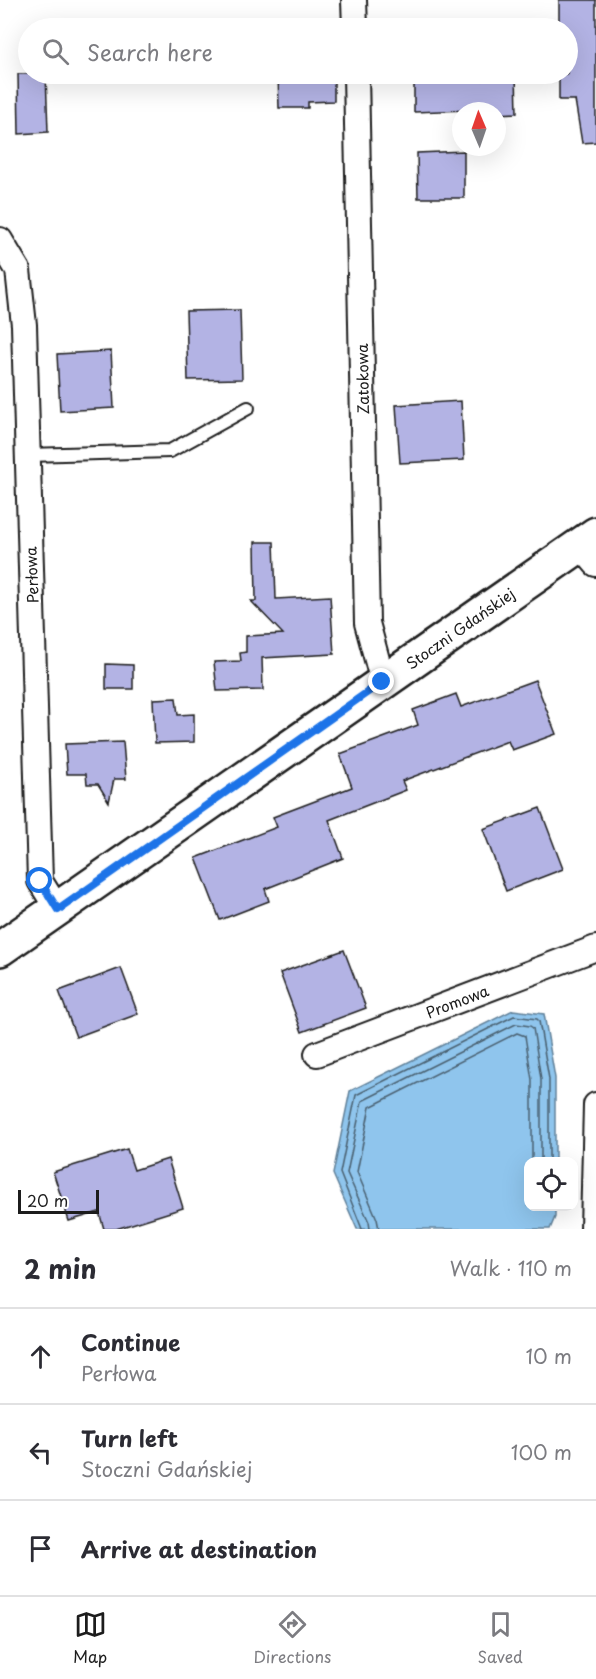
<!DOCTYPE html>
<meta charset="utf-8">
<style>
:root{--surface:#fff;--page:#f7f7f7;--text:#2b2b33;--muted:#7c7c81;--line:#e1e1e2;--accent:#1c1c1c}
body{margin:0;font-family:"Playpen Sans",sans-serif;background:var(--page);color:var(--text)}
.controls{position:absolute;right:18px;bottom:18px;display:grid;overflow:hidden;border-radius:12px;box-shadow:0 6px 24px #0002}
.controls button{width:54px;height:54px;display:grid;place-items:center;padding:0;border:0;border-bottom:2px solid var(--line);background:var(--surface);color:var(--text);font:30px sans-serif}
.compass{position:absolute;left:452px;top:102px;width:54px;height:54px;border-radius:50%;background:var(--surface);box-shadow:0 6px 24px #0002;rotate:358deg}
.scale{position:absolute;left:18px;bottom:15px;width:81px;box-sizing:border-box;padding-left:6px;border:3px solid #1c1c1c;border-top:0;font-size:16px;line-height:21px;white-space:nowrap;color:#1c1c1c;-webkit-text-stroke:4px #fff;paint-order:stroke}
.stop{position:absolute;width:18px;height:18px;margin:-14px;border:4px solid #1a73e8;border-radius:50%;background:#fff}
.stop.end{background:#1a73e8;border-color:#fff;box-shadow:0 2px 6px #0008}
.list{margin:0;padding:0;list-style:none}
h2{display:flex;justify-content:space-between;align-items:center;height:78px;margin:0;padding:0 24px;font-size:26px}
h2 small{font-size:20px;font-weight:400;color:var(--muted)}
.list li{display:grid;grid-template-columns:39px 1fr auto;gap:18px;align-items:center;box-sizing:border-box;height:96px;padding:0 24px;border-top:2px solid var(--line)}
.list b{display:block;font-size:22px;white-space:nowrap}
.list p{margin:0;font-size:20px;white-space:nowrap;color:var(--muted)}
.list em{font-size:20px;font-style:normal;color:var(--muted)}
.icon{flex:none;width:33px;height:33px;fill:none;stroke:currentColor;stroke-width:2;stroke-linecap:round;stroke-linejoin:round}
.map{position:relative;flex:none;width:596px;height:1229px;overflow:hidden}
.search{position:absolute;background:var(--surface);box-shadow:0 6px 24px #0002;left:18px;right:18px;top:18px;height:66px;display:flex;align-items:center;gap:15px;box-sizing:border-box;padding:0 21px;border-radius:33px;color:var(--muted);font-size:22px}
.sheet{height:366px;background:var(--surface)}
nav{display:flex;justify-content:space-around;align-items:center;box-sizing:border-box;height:84px;border-top:2px solid var(--line);background:var(--surface);font-size:16px;color:var(--muted)}
nav a{display:grid;justify-items:center;gap:3px}
nav .on{color:var(--accent)}
.map>svg:first-child{display:block}
</style>
<div class="map">
<svg width="596" height="1229" viewBox="0 0 596 1229">
<rect width="100%" height="100%" fill="#fff"/>
<filter id="ink" filterUnits="userSpaceOnUse"><feTurbulence type="fractalNoise" baseFrequency=".0167" numOctaves="2"/><feDisplacementMap in="SourceGraphic" scale="12" xChannelSelector="R" yChannelSelector="G"/><feConvolveMatrix kernelMatrix="1 2 1 2 8 2 1 2 1" color-interpolation-filters="sRGB"/></filter>
<g filter="url(#ink)">
<path fill="#8fc5ed" stroke="#618199" stroke-width="1.5" d="M513,1010l31,4 11,64v83l-27,1v44l27,1v10l-5,12h-193l-24,-55 17,-83z"/>
<g fill="none" stroke-linecap="round" stroke-linejoin="round">
<g stroke="#4a6070" stroke-width="1.5">
<path d="M362,1229l-22,-56 16,-78 158,-79 23,3 2,2 10,58v83"/>
<path d="M370,1229l-1,-7 -22,-49 15,-72 154,-77 14,2 3,2 8,51v83"/>
<path d="M379,1229l-2,-10 -20,-47 13,-65 147,-74 8,3 7,44v82"/>
</g>
</g>
<g fill="#b3b3e4" stroke="#1c1c1c" stroke-width="1.5">
<path d="M559,0h37v142l-14,1 -7,-43h-16v-26h8v-46h-8z"/>
<path d="M18,74h28l2,58 -29,2z"/>
<path d="M278,74h56v27l-26,1v6h-29z"/>
<path d="M516,74l1,39 -20,1 -2,-5 -81,3v-30l80,-2v-5z"/>
<path d="M464,151v47h-46l-1,-45z"/>
<path d="M240,310l2,69 -54,1 -2,-69z"/>
<path d="M111,351l3,57 -54,3 -3,-57z"/>
<path d="M461,401l3,59 -64,3 -4,-58z"/>
<path d="M255,542h19l2,57 54,-3 4,58 -72,4 1,32 -46,1 -3,-29 27,-1 -1,-8 6,-1v-16l37,-2 -32,-33h5z"/>
<path d="M106,664l27,1v24h-27z"/>
<path d="M535,680l21,54 -44,16 -4,-9 -106,40 4,9 -77,30 14,38 -78,31 4,12 -49,19 -24,-62 81,-31 -4,-10 79,-30 -12,-33 78,-29 -5,-15 43,-16 5,13z"/>
<path d="M176,698l2,17 16,-1v28l-39,1 -2,-44z"/>
<path d="M123,742l3,37h-12l-5,23 -11,-18h-11l-1,-10h-19l-2,-30z"/>
<path d="M540,808l23,61 -57,22 -23,-62z"/>
<path d="M344,950l22,58 -64,24 -22,-59z"/>
<path d="M121,968l17,46 -62,23 -17,-46z"/>
<path d="M127,1149l7,21 34,-11 15,49 -67,21h-12l-5,-17 -30,9 -16,-49z"/>
</g>
<g fill="none" stroke-linecap="round" stroke-linejoin="round">
<g stroke="#1c1c1c" stroke-width="16">
<path id="lane" d="M28,455l142,-4 78,-43"/>
</g>
<g stroke="#1c1c1c" stroke-width="28">
<g id="street">
<path d="M354,0l1,28"/>
<path d="M356,74l11,549 16,59"/>
<path d="M0,240l18,30 6,55 16,556 18,29"/>
<path d="M580,545l16,19"/>
<path d="M317,1054l279,-106"/>
<path d="M593,1229l3,-124"/>
</g>
</g>
<g stroke="#1c1c1c" stroke-width="38">
<path id="secondary" d="M0,949l596,-415"/>
</g>
<use href="#lane" stroke="#fff" stroke-width="12"/>
<use href="#street" stroke="#fff" stroke-width="24"/>
<use href="#secondary" stroke="#fff" stroke-width="33"/>
</g>
</g>
<g fill="none" stroke-linecap="round" stroke-linejoin="round" filter="url(#ink)">
<path stroke="#1a73e8" stroke-width="8" d="M40,881l18,29 324,-228"/>
</g>
<g text-anchor="middle" dominant-baseline="central" stroke-width="4.5" stroke-linejoin="round" paint-order="stroke">
<g font-size="15" fill="#1c1c1c" stroke="#fff">
<text transform="translate(362 379) rotate(-91)">Zatokowa</text>
<text transform="translate(31 575) rotate(-92)">Perłowa</text>
<text transform="translate(460 628) rotate(-35)">Stoczni Gdańskiej</text>
<text transform="translate(457 1001) rotate(-21)">Promowa</text>
</g>
</g>
</svg>
<div class="controls">
<button><svg class="icon" aria-label="locate" viewBox="0 0 24 24"><circle cx="12" cy="12" r="6"/><path d="M12 2v4M12 18v4M2 12h4M18 12h4"/></svg></button>
</div>
<svg class="compass" viewBox="-18 -18 36 36"><path d="M0-13l5 13h-10z" fill="#e53935"/><path d="M0 13l5-13h-10z" fill="#7c7c81"/></svg>
<div class="scale">20 m</div>
<div class="stop" style="left:40px;top:881px"></div>
<div class="stop end" style="left:382px;top:682px"></div>
<div class="search"><svg class="icon" aria-label="search" viewBox="0 0 24 24"><circle cx="10" cy="10" r="6"/><path d="M15 15l6 6"/></svg>Search here</div>
</div>
<section class="sheet">
<h2>2 min<small>Walk · 110 m</small></h2>
<ul class="list">
<li><svg class="icon" aria-label="ahead" viewBox="0 0 24 24"><path d="M12 20V5M6 11l6-6 6 6"/></svg><div><b>Continue</b><p>Perłowa</p></div><em>10 m</em></li>
<li><svg class="icon" aria-label="left" viewBox="0 0 24 24"><path d="M17 20v-9H6M10 6l-5 5 5 5"/></svg><div><b>Turn left</b><p>Stoczni Gdańskiej</p></div><em>100 m</em></li>
<li><svg class="icon" aria-label="arrive" viewBox="0 0 24 24"><path d="M6 21V4h12l-3 4 3 4H6"/></svg><div><b>Arrive at destination</b></div></li>
</ul>
</section>
<nav>
<a class="on"><svg class="icon" aria-label="map" viewBox="0 0 24 24"><path d="M3 6l6-2 6 2 6-2v14l-6 2-6-2-6 2zM9 4v14M15 6v14"/></svg>Map</a>
<a><svg class="icon" aria-label="directions" viewBox="0 0 24 24"><path d="M12 3l9 9-9 9-9-9zM9 14v-3h6M13 9l2 2-2 2"/></svg>Directions</a>
<a><svg class="icon" aria-label="saved" viewBox="0 0 24 24"><path d="M7 4h10v16l-5-4-5 4z"/></svg>Saved</a>
</nav>
